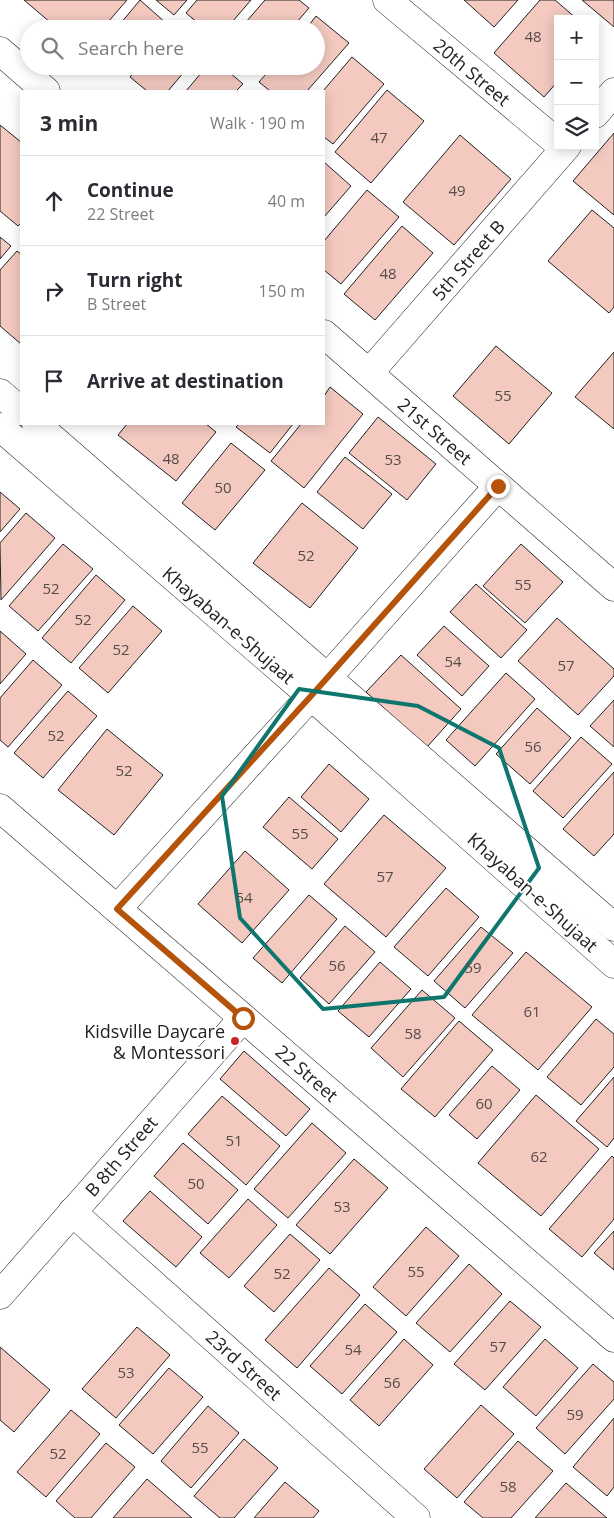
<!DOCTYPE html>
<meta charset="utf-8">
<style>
:root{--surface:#fff;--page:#f7f7f7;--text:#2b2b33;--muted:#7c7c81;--line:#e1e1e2}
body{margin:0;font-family:"Open Sans",sans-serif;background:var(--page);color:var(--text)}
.controls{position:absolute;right:15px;top:15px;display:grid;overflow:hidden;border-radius:0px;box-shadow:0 2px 12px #0003}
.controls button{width:45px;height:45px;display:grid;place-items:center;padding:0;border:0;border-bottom:1px solid var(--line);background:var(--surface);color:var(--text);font:25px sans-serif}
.stop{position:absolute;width:15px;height:15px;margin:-11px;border:4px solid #b45309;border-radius:50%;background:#fff}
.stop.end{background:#b45309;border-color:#fff;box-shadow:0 1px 5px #0008}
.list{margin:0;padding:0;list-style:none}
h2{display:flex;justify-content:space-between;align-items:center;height:65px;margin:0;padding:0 20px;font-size:21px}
h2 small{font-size:16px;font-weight:400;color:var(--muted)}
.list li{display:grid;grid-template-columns:32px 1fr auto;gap:15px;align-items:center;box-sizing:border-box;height:90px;padding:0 20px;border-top:1px solid var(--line)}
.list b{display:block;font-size:19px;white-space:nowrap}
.list p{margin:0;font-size:16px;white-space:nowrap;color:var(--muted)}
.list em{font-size:16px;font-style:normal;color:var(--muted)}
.icon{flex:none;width:28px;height:28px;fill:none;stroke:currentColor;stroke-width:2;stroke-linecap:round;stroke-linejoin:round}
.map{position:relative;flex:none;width:614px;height:1518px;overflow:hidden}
.search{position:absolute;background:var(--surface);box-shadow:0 2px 12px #0003;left:20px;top:20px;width:305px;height:55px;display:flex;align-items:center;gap:12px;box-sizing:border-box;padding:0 18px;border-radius:28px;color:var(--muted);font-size:19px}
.panel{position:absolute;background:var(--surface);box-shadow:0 2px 12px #0003;left:20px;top:90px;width:305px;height:335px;border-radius:0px}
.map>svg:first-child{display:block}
</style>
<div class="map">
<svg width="614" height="1518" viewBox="0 0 614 1518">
<rect width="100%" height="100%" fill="#fff"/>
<g fill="#f3c9c0" stroke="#222">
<path d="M24,0h103l-25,29h-44z"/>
<path d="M140,0l27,24 -5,5h-46z"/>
<path d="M156,0h31l-13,15z"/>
<path d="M197,0h54l-25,29h-21l-19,-16z"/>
<path d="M265,0h34l10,8 -18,21h-51z"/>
<path d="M464,0h54l-24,27z"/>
<path d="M540,0h15l22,19h-19v62l-14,16 -50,-44z"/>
<path d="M582,0h32v27z"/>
<path d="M316,16l33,27 -42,48h-37l-11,-9 14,-16h43v-37h-10z"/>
<path d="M352,57l32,27 -51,60 -9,-7 -1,-46z"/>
<path d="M139,66h50l-21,25h-21l-17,-14z"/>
<path d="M207,66h15l21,18 -7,7h-50z"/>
<path d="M387,90l37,31 -53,62 -36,-31z"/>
<path d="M0,125l21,17v81l-3,3 -18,-15z"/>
<path d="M614,133v82l-41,-34z"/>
<path d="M460,135l51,44 -57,66 -51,-43z"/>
<path d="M324,162l27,24 -27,31z"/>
<path d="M367,190l32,27 -58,67 -17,-14v-29z"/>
<path d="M592,210l22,18v79l-5,6 -61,-52z"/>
<path d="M402,226l31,27 -58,67 -31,-26z"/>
<path d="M0,237l11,9 -11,13z"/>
<path d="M17,251l4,3v90l-21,-18v-56z"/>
<path d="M496,346l56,47 -43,51 -56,-48z"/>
<path d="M614,352v77l-39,-32z"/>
<path d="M330,387l33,27 -59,74 -33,-27 30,-37h23v-28z"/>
<path d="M378,417l58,47 -29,36 -58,-47z"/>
<path d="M127,424h79l10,8 -40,49 -58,-46z"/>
<path d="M239,424h54l-23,29 -34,-26z"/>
<path d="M231,443l34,27 -50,60 -33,-27z"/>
<path d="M345,457l47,37 -29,35 -46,-37z"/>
<path d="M0,492l20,17 -20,23z"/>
<path d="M302,503l56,45 -48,60 -57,-45z"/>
<path d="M26,513l29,25 -54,62 -1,-57z"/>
<path d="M63,544l30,25 -55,62 -29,-25z"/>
<path d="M521,544l42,38 -38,41 -42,-37z"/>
<path d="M96,575l29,25 -54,63 -29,-25z"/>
<path d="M476,584l51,46 -26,28 -51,-46z"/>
<path d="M133,606l29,25 -54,62 -29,-25z"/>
<path d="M557,618l57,51v7l-36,39 -60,-54z"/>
<path d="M444,626l45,40 -27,30 -45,-41z"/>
<path d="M0,631l26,23 -26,30z"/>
<path d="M401,655l60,54 -34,38 -61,-55z"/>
<path d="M33,660l29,25 -54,62 -8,-7v-42z"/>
<path d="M506,673l29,26 -60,67 -29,-26z"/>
<path d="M68,691l29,25 -54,62 -29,-25z"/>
<path d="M614,700v47l-24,-21z"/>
<path d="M537,708l34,30 -41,46 -34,-30z"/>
<path d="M107,729l56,46 -49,60 -56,-45z"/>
<path d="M581,737l31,27 -49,54 -30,-27z"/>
<path d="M329,764l40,35 -28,33 -40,-35z"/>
<path d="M614,772v62l-20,22 -31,-27z"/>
<path d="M289,797l49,42 -26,30 -49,-42z"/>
<path d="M384,815l62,53 -60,69 -62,-53z"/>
<path d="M245,851l44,39 -47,53 -44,-39z"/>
<path d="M446,888l33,29 -51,59 -34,-29z"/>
<path d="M309,895l28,24 -55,64 -29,-25z"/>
<path d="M345,926l30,26 -46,52 -29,-26z"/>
<path d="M481,927l32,26 -48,55 -31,-27z"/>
<path d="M526,952l66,55 -54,63 -66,-55z"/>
<path d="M380,962l31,27 -42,48 -31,-26z"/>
<path d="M422,990l33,28 -52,59 -32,-29z"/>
<path d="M596,1019l18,15v33l-33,38 -34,-28z"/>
<path d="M459,1021l34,29 -58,67 -34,-28z"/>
<path d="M244,1051l66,58 -24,27 -66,-57z"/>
<path d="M492,1066l28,24 -43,49 -28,-24z"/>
<path d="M614,1077v61l-7,9 -31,-26z"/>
<path d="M536,1095l63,54 -58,67 -63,-53z"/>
<path d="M222,1096l58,50 -34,39 -58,-51z"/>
<path d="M312,1123l34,30 -58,65 -34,-29z"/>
<path d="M183,1143l55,47 -30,34 -54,-48z"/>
<path d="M612,1156l2,2v61l-32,38 -33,-28z"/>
<path d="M354,1159l34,29 -58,66 -34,-29z"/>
<path d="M150,1191l52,46 -26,30 -53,-46z"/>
<path d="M248,1199l29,26 -48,53 -29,-25z"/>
<path d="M426,1227l33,29 -53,60 -33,-29z"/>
<path d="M614,1231v39l-20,-17z"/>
<path d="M290,1234l30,26 -46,52 -30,-26z"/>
<path d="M469,1264l33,30 -52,58 -34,-29z"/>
<path d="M329,1268l31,27 -63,73 -32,-28z"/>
<path d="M510,1301l31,26 -56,63 -31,-26z"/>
<path d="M365,1304l32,28 -55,62 -32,-28z"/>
<path d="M137,1327l33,28 -54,63 -34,-29z"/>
<path d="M404,1339l29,26 -54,61 -29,-26z"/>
<path d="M545,1339l33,29 -42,48 -33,-29z"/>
<path d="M0,1347l50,43 -36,42 -14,-12z"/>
<path d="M593,1364l21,18v17l-49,55 -29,-26z"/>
<path d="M169,1368l34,29 -50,57 -34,-29z"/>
<path d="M481,1405l33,29 -57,64 -33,-29z"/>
<path d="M208,1406l31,27 -48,55 -30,-27z"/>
<path d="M71,1410l29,24 -54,63 -29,-25z"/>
<path d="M614,1418v69l-7,9 -34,-29z"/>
<path d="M244,1439l34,29 -44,50h-14l-26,-22z"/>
<path d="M518,1441l35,30 -42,47h-28l-19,-16z"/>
<path d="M106,1443l29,24 -44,51h-16l-19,-17z"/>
<path d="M147,1479l45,39h-79z"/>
<path d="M285,1482l34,29 -6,7h-59z"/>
<path d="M566,1483l41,35h-72z"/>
</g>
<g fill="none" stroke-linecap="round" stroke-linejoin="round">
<g stroke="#222" stroke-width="29">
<g id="minor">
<path d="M387,0l171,143"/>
<path d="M0,51l46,40"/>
<path d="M595,114l19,-22"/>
<path d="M324,334l290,253"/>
<path d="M369,373l198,-227"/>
<path d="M0,808l614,530"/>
<path d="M117,909l194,-213 187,-210"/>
<path d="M72,1212l344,306"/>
<path d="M0,1295l243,-277"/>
</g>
</g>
<g stroke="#222" stroke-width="29">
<g id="major">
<path d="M0,393l21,18"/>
<path d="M36,424l578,503"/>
<path d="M0,427l311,269 303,268"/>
</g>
</g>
<use href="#minor" stroke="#fff" stroke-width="28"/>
<use href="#major" stroke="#fff" stroke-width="28"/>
</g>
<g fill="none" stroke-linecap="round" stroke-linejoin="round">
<path stroke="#b45309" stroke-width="6" d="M243,1018l-126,-109 194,-213 187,-210"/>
</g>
<path fill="none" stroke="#0f766e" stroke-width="4" stroke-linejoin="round" d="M299,689l119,17 81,42 40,120 -95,129 -121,12 -83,-91 -18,-122z"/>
<circle fill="#c62828" stroke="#fff" stroke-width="2" cx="235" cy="1041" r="5"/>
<g text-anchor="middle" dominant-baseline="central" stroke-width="4" stroke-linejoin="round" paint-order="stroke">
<g font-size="15" fill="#564c4a">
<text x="533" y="36">48</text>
<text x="379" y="137">47</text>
<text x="457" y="190">49</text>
<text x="388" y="273">48</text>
<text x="503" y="395">55</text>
<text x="171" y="458">48</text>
<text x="393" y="459">53</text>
<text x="223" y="487">50</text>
<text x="306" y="555">52</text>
<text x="523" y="584">55</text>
<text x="51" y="588">52</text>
<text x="83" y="619">52</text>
<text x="121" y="649">52</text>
<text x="453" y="661">54</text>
<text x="566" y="665">57</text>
<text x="56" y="735">52</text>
<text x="533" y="746">56</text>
<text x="124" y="770">52</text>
<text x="300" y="833">55</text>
<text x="385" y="876">57</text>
<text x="244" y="897">54</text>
<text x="337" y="965">56</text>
<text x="473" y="967">59</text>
<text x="532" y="1011">61</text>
<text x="413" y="1033">58</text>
<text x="484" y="1103">60</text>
<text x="234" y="1140">51</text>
<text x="539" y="1156">62</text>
<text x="196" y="1183">50</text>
<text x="342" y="1206">53</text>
<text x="416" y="1271">55</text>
<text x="282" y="1273">52</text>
<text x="498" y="1346">57</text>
<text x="353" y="1349">54</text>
<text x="126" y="1372">53</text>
<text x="392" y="1382">56</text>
<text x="575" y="1414">59</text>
<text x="200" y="1447">55</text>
<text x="58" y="1453">52</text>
<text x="508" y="1486">58</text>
</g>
<g font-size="18" fill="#222" stroke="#fff">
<text transform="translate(472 72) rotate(40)">20th Street</text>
<text transform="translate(468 260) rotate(-49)">5th Street B</text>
<text transform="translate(435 431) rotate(41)">21st Street</text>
<text transform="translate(229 625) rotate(41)">Khayaban-e-Shujaat</text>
<text transform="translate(533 892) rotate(42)">Khayaban-e-Shujaat</text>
<text transform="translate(307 1073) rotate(41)">22 Street</text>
<text transform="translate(121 1156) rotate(-49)">B 8th Street</text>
<text transform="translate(244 1365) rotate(42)">23rd Street</text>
</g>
<g font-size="18" fill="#222" stroke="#fff" text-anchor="end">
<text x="225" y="1031">Kidsville Daycare<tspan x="225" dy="21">&amp; Montessori</tspan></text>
</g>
</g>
</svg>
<div class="controls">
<button>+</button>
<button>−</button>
<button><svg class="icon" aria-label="layers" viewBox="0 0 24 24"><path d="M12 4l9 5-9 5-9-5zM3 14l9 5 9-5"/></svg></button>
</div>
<div class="stop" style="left:243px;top:1018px"></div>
<div class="stop end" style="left:498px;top:486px"></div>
<div class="search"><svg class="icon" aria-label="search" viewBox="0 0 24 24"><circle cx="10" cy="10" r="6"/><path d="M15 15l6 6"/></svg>Search here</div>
<section class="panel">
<h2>3 min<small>Walk · 190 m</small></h2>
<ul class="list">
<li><svg class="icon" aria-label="ahead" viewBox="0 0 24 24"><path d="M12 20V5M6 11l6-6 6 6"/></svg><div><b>Continue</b><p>22 Street</p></div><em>40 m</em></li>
<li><svg class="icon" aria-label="right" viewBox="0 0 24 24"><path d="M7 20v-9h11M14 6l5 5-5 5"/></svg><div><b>Turn right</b><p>B Street</p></div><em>150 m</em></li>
<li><svg class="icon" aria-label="arrive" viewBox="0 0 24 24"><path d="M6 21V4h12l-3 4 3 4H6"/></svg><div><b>Arrive at destination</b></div></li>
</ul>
</section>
</div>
